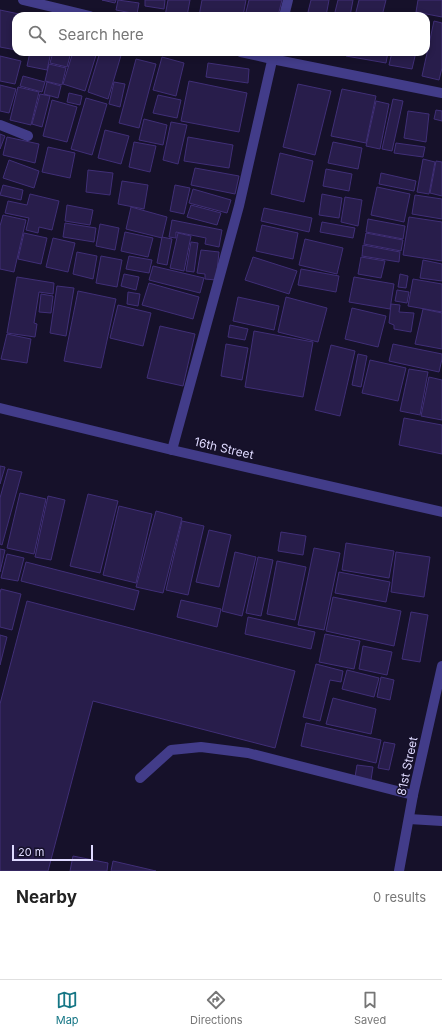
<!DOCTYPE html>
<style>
:root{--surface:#fff;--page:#f2f2f2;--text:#222;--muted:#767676;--line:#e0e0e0;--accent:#157685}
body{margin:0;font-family:Inter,sans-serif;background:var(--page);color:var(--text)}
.scale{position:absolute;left:12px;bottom:10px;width:81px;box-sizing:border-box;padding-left:4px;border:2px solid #dfdaff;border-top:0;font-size:11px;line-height:14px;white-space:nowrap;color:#dfdaff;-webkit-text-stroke:3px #16112a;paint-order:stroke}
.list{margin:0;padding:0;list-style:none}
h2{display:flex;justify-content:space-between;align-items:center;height:52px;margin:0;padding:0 16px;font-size:17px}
h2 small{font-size:13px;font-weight:400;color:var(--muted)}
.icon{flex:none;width:22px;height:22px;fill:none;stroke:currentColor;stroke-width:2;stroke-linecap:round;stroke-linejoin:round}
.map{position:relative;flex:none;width:442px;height:871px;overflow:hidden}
.search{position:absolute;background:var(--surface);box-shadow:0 2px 6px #0003;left:12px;right:12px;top:12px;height:44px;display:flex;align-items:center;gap:10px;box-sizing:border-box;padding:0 14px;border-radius:12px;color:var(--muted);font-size:15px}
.sheet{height:108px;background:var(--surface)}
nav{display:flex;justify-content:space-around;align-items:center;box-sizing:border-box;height:56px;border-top:1px solid var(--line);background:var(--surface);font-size:11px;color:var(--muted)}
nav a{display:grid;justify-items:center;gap:2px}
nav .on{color:var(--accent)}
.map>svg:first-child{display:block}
</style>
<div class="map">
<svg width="442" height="871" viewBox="0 0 442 871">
<rect width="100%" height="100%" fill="#16112a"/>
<g fill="#281d4b" stroke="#402f77">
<path d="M102,0h14l-1,3z"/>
<path d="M118,0l21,3 -2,11 -21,-4z"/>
<path d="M145,0h20l-1,9 -19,-3z"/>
<path d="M168,0h22l-3,16h-22z"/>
<path d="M202,0h44l-3,16h-44z"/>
<path d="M249,0h33l-4,16h-33z"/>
<path d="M311,0h18l-3,16 -18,-4z"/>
<path d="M338,0h15l-3,16h-16z"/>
<path d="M359,0h27l-4,16h-27z"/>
<path d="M418,0h24v17l-26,-5z"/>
<path d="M0,10l29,6h-13v34l-16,-3z"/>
<path d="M434,21l8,2v45l-3,12 -17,-4z"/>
<path d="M30,52h21l-4,18 -20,-4z"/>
<path d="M53,52h18l-4,15 -17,-4z"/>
<path d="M73,52h24l-12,39 -22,-7z"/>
<path d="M100,52h22l-14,47 -20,-7z"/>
<path d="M347,52h41l-2,11 -40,-7z"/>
<path d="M392,52h24l-4,17 -23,-4z"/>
<path d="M0,56l21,5 -6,23 -15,-3z"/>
<path d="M162,57l22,6 -8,33 -23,-6z"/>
<path d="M136,59l20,5 -17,64 -20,-5z"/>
<path d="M208,63l41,6 -1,14 -42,-6z"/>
<path d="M49,64l17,4 -4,17 -17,-4z"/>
<path d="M23,76l22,6 -3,10 -22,-6z"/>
<path d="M189,81l58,12 -8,39 -58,-11z"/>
<path d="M47,82l14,4 -3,12 -14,-4z"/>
<path d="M114,82l11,2 -5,23 -11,-3z"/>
<path d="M298,84l33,7 -16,64 -32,-8z"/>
<path d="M0,85l16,4 -7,24 -9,-2z"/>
<path d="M18,87l21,5 -8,33 -21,-5z"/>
<path d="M342,89l34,7 -10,47 -35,-7z"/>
<path d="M69,93l13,3 -2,9 -13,-3z"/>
<path d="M40,94l10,2 -8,31 -10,-3z"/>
<path d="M158,95l23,5 -4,18 -24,-5z"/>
<path d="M86,98l21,6 -15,51 -21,-6z"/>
<path d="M393,99l10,2 -11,50 -10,-2z"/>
<path d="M52,100l25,7 -10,35 -24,-6z"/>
<path d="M376,101l13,3 -9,45 -14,-3z"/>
<path d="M436,110l6,1v10l-8,-2z"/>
<path d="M408,111l21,3 -3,28 -22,-4z"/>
<path d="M144,119l23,6 -4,20 -24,-5z"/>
<path d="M171,122l16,3 -9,39 -15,-4z"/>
<path d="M105,130l24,6 -8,28 -23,-6z"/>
<path d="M0,134l5,2 -5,13z"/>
<path d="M7,137l32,7 -4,19 -32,-8z"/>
<path d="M188,137l45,8 -4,23 -45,-7z"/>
<path d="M134,142l22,4 -6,26 -21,-5z"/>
<path d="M333,142l29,6 -4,21 -30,-6z"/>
<path d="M396,143l29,4 -2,10 -29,-4z"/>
<path d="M48,147l27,6 -5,25 -28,-6z"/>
<path d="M280,153l33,8 -9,41 -33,-8z"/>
<path d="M423,159l12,3 -6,32 -12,-2z"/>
<path d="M9,160l30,11 -5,17 -31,-10z"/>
<path d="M436,161l6,1v34l-12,-3z"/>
<path d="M195,168l44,8 -4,18 -44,-9z"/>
<path d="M326,169l26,5 -3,17 -26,-5z"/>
<path d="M88,170l25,3 -3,22 -24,-3z"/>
<path d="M381,173l35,8 -2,10 -35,-7z"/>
<path d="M122,181l26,4 -4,24 -26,-5z"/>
<path d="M3,185l20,5 -2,10 -21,-5z"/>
<path d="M175,185l15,3 -6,26 -14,-3z"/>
<path d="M377,187l33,7 -6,28 -33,-7z"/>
<path d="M193,189l38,11 -4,13 -38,-10z"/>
<path d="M30,194l29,7 -7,29 -13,-3 -1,6 -12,-3 3,-12 -24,-5 3,-12 19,4z"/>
<path d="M322,194l20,4 -3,20 -20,-3z"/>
<path d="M415,195l27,4v20l-30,-5z"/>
<path d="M345,197l17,3 -4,26 -17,-4z"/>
<path d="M67,205l26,5 -3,15 -25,-4z"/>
<path d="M191,205l30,8 -4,12 -30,-8z"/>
<path d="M131,207l36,10 -5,21 -36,-9z"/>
<path d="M264,208l48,10 -3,14 -48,-11z"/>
<path d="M3,215l23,5 -12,52 -14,-3v-43z"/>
<path d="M409,217l33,5v39l-39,-6z"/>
<path d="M368,219l37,7 -2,13 -37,-7z"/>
<path d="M172,220l50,10 -3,17 -14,-3 1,-6 -30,-6v6l-7,-1z"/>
<path d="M322,222l33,6 -2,10 -33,-6z"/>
<path d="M65,223l31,5 -2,14 -31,-5z"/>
<path d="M100,224l19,4 -4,22 -19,-4z"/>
<path d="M262,225l36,8 -5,26 -37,-8z"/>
<path d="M125,232l28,6 -5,19 -27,-6z"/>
<path d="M24,233l23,5 -6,26 -23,-5z"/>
<path d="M178,233l13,3 -7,35 -14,-3z"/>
<path d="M366,233l37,7 -2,11 -37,-7z"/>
<path d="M162,237l10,2 -5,26 -10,-2z"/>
<path d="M53,238l22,5 -7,29 -22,-5z"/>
<path d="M305,239l38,9 -6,26 -38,-9z"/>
<path d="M191,242l7,1 -4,29 -8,-1z"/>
<path d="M363,245l37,7 -1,10 -37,-6z"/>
<path d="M201,250l18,2 -3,28 -11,-1v-5l-8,-1z"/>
<path d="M77,252l20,4 -4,23 -20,-5z"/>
<path d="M101,256l21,4 -5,27 -21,-4z"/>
<path d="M129,256l23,4 -3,13 -23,-4z"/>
<path d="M253,257l44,14 -8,23 -44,-14z"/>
<path d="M361,257l24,4 -4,17 -23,-4z"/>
<path d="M423,260l19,4v17l-22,-3z"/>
<path d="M153,266l51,12 -4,15 -51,-13z"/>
<path d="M301,269l38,7 -3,16 -38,-7z"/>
<path d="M124,274l15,3 -3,13 -15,-4z"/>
<path d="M400,274l8,2 -2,12 -8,-1z"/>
<path d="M17,277l37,6 -1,11 -14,-2 -5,31 3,1 -2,13 -28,-4z"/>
<path d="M354,277l40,7 -4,25 -41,-7z"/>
<path d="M413,279l29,5v28l-34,-6z"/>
<path d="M149,283l50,14 -6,22 -51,-14z"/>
<path d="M57,286l17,2 -8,48 -16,-3z"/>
<path d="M397,290l12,2 -2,11 -12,-2z"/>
<path d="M78,291l38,8 -15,69 -37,-7z"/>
<path d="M128,292l12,2 -2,12 -11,-2z"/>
<path d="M41,294l12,2 -2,17 -12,-1z"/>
<path d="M238,297l41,9 -5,24 -41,-9z"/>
<path d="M286,297l41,11 -9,34 -40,-10z"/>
<path d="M391,304l9,1 -1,7 15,1 -3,19 -17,-3v-4l-5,-2z"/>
<path d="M118,305l33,8 -8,33 -33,-8z"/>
<path d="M352,308l34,8 -8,31 -33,-8z"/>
<path d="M423,309l19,4v36l-27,-5z"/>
<path d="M230,325l18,4 -3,11 -17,-3z"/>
<path d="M160,326l35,8 -12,52 -36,-8z"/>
<path d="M254,331l59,11 -10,55 -58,-10z"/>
<path d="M7,334l24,5 -4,24 -26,-4z"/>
<path d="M226,344l22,4 -6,32 -21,-4z"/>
<path d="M393,344l49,10v5l-3,13 -50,-11z"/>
<path d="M331,345l24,6 -15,65 -25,-6z"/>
<path d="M358,354l9,2 -6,31 -9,-2z"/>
<path d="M370,360l36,8 -8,33 -36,-8z"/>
<path d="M409,369l19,3 -8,43 -20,-4z"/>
<path d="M429,377l13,3v40l-21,-4z"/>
<path d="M404,418l38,7v29l-43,-9z"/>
<path d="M0,466l5,1 -5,17z"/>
<path d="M8,469l14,3 -20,73 -2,-1v-46z"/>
<path d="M20,493l26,6 -12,55 -27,-6z"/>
<path d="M88,494l30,7 -18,72 -30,-7z"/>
<path d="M48,496l17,4 -14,60 -16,-3z"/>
<path d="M119,506l33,8 -16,69 -33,-8z"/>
<path d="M156,511l26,7 -19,75 -27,-6z"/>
<path d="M182,521l22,5 -16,69 -22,-5z"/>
<path d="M209,530l22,5 -12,52 -23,-5z"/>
<path d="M281,532l25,4 -3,19 -25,-4z"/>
<path d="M346,543l48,8 -5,27 -47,-8z"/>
<path d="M314,548l26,5 -16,77 -26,-5z"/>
<path d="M0,549l5,1 -5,22z"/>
<path d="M235,552l21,5 -14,59 -20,-5z"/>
<path d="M396,552l34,5 -6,40 -33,-5z"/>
<path d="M7,554l17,4 -6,23 -17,-3z"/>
<path d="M258,557l15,3 -12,56 -15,-3z"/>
<path d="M277,561l29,6 -11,53 -28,-6z"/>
<path d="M26,562l113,29 -5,19 -113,-29z"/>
<path d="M339,572l51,10 -4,20 -51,-9z"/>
<path d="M1,589l20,5 -9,36 -12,-3v-34z"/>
<path d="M333,597l68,14 -7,35 -68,-15z"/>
<path d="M181,600l40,9 -4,18 -40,-10z"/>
<path d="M27,601l268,70 -20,77 -182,-47 -45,170h-48v-167z"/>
<path d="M411,612l17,3 -8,47 -18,-3z"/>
<path d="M248,617l67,15 -4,17 -66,-15z"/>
<path d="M325,634l35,7 -6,28 -35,-7z"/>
<path d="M0,635l7,2 -7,28z"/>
<path d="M363,646l29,6 -5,23 -28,-6z"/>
<path d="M316,664l27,7 -2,11 -11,-2 -10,41 -17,-4z"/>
<path d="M347,670l32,8 -5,19 -32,-8z"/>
<path d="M381,677l13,3 -4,20 -13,-3z"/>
<path d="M333,698l43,11 -5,25 -45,-10z"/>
<path d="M306,723l75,17 -5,23 -75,-17z"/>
<path d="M384,742l11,2 -6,26 -11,-2z"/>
<path d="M357,765l16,2 -2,13 -16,-3z"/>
<path d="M73,856l35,7 -1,8h-37z"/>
<path d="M113,861l43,10h-45z"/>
</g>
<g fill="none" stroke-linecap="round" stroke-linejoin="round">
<g stroke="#423c89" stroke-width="10">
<path d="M23,0l67,16"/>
<path d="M284,16l4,-16"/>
<path d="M241,52l31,7 170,34"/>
<path d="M0,125l28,11"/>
<path d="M0,408l172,42 270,62"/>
<path d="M172,450l67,-244 35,-154"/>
<path d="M140,778l31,-28 30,-3 47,6 165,42"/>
<path d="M409,819l33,2"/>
<path d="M399,871l14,-76 29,-129"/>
</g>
</g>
<g text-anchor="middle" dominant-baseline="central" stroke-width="3" stroke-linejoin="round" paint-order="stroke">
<g font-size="12" fill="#dfdaff" stroke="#16112a">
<text transform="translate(224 448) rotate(13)">16th Street</text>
<text transform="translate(407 766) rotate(-78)">81st Street</text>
</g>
</g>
</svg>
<div class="scale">20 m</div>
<div class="search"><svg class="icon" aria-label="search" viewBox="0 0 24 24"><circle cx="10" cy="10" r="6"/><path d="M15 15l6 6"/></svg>Search here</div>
</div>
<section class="sheet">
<h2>Nearby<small>0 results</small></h2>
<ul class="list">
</ul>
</section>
<nav>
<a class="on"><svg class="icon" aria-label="map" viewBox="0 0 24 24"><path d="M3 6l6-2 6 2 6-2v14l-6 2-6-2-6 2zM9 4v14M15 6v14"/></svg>Map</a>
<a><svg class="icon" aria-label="directions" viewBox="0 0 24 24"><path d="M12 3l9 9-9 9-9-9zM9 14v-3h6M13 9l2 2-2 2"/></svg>Directions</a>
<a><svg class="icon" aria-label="saved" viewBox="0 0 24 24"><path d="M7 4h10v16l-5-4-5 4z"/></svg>Saved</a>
</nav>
